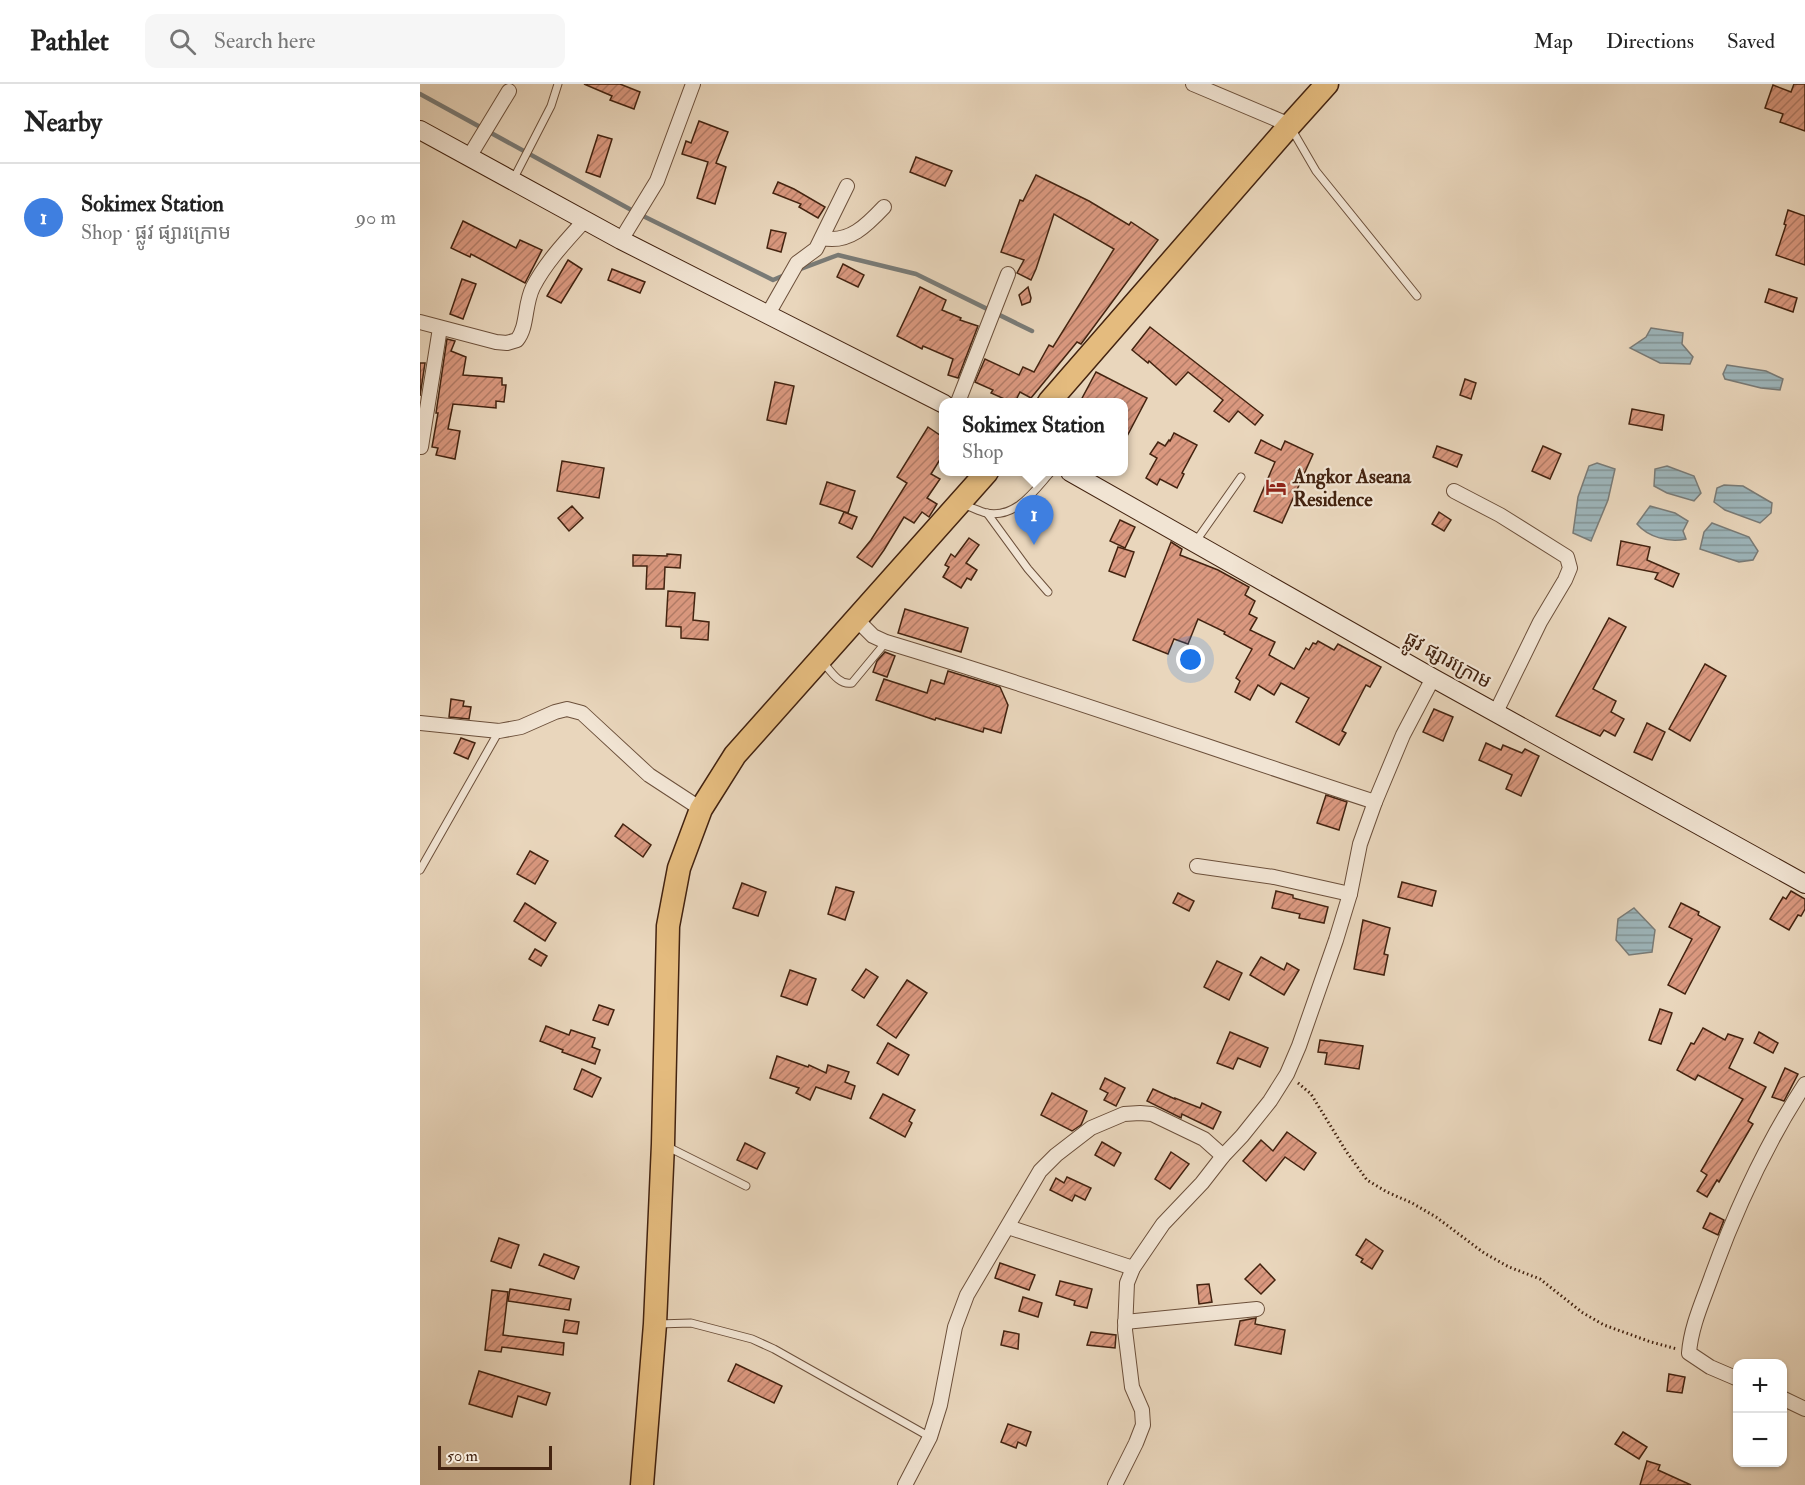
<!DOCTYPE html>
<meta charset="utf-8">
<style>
:root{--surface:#fff;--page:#f6f6f6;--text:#222;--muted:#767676;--line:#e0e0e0;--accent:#8f2418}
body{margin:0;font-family:"IM FELL Double Pica","Noto Sans Khmer",serif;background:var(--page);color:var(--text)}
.controls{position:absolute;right:18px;bottom:18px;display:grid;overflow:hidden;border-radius:12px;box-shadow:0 2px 4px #0004}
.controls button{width:54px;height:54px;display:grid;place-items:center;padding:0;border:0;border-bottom:2px solid var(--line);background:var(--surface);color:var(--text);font:30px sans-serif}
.scale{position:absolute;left:18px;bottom:15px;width:114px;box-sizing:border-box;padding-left:6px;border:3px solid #432310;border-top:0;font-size:16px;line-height:21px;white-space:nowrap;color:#432310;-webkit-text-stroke:4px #f1e4d3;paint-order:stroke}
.you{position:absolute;left:771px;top:576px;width:21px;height:21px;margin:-15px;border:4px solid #fff;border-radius:50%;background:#1a73e8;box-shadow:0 0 0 9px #1a73e833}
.badge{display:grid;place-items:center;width:39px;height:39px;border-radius:50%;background:var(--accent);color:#fff;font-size:20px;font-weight:700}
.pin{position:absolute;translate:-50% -50px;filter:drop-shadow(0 2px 3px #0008)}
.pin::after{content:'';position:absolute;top:32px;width:21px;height:18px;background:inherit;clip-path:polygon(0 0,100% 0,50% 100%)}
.popup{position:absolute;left:519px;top:314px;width:189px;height:78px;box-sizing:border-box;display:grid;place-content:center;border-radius:12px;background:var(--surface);filter:drop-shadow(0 2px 4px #0005);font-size:20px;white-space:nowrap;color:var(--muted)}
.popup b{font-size:22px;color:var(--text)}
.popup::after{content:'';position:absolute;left:50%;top:100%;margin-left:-12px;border:12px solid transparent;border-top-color:var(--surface)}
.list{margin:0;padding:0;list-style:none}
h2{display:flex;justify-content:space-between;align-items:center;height:78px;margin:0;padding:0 24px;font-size:26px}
h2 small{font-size:20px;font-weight:400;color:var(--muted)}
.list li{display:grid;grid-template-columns:39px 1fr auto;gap:18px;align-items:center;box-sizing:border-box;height:108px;padding:0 24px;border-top:2px solid var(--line)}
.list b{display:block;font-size:22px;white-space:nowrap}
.list p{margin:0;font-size:20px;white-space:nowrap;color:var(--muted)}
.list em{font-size:20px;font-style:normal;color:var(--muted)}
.icon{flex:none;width:33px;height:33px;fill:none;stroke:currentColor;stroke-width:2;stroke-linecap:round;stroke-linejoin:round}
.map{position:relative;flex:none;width:1385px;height:1401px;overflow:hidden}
header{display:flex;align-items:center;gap:36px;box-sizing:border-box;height:84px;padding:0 30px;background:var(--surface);border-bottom:2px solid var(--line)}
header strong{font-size:28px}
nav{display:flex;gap:33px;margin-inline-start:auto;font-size:21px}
.search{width:420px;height:54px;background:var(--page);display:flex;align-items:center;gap:15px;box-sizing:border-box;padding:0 21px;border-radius:12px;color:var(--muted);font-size:22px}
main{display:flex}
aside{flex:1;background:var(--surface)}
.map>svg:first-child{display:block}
</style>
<header>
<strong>Pathlet</strong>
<div class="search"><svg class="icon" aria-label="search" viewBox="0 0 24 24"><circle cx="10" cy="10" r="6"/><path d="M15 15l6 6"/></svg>Search here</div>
<nav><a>Map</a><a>Directions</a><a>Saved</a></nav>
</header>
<main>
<aside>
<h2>Nearby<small></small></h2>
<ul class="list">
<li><span class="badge" style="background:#3f7fe0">1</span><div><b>Sokimex Station</b><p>Shop · ផ្លូវ ផ្សារក្រោម</p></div><em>90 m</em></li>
</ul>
</aside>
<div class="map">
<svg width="1385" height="1401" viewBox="0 0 1385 1401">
<defs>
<pattern id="water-rules" width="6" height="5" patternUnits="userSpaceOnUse" patternTransform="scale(1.5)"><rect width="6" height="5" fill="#9db6bc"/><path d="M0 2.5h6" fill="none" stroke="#829497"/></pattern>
<pattern id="building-hatch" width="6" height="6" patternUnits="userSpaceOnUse" patternTransform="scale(1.5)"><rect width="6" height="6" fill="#da987f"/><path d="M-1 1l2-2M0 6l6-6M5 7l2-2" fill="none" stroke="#b27c67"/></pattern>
</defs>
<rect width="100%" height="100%" fill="#e9d6bc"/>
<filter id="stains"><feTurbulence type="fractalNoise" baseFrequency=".00333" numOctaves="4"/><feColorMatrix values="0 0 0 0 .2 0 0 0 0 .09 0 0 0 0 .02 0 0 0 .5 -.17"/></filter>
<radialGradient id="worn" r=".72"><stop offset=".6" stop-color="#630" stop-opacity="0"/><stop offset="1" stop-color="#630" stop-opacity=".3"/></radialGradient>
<g fill="url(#water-rules)" stroke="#797b77" stroke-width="1.5">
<path d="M1231,244l32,5 -1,11 11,13 -3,7 -30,-1 -30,-15 16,-11z"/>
<path d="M1307,281l39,6 17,8 -3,11 -19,-2 -36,-9 -2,-5z"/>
<path d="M1177,379l18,6 -7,31 -17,41 -18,-8 5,-36 11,-31z"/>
<path d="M1247,382l27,10 7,17 -7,8 -27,-8 -13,-7 1,-17z"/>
<path d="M1304,401l19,1 29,17 -1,10 -11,10 -35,-13 -11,-8 3,-14z"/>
<path d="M1230,422l25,7 13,8 -5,10 3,8c-17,4 -38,-2 -49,-15z"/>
<path d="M1292,439l37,14 9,14 -5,9 -14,2 -39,-13 4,-17z"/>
<path d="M1214,824l21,22 -3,22 -23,3 -13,-15 2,-21z"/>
</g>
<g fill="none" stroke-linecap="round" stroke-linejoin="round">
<g stroke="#797b77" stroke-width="4.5">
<path d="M0,10l215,118 138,68 14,-6"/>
<path d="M378,186l40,-15 78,19 116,57"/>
</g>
</g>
<g fill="url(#building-hatch)" stroke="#432310" stroke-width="1.5">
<path d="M164,0h36l20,8 -6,17 -24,-9 2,-4z"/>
<path d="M1374,0h11v47l-25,-9 3,-8 -18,-6 8,-23 18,7z"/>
<path d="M279,37l29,11 -12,31 10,4 -11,37 -18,-6 11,-36 -26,-8 4,-13 5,2z"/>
<path d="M178,51l14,4 -12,38 -14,-5z"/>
<path d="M496,73l36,14 -7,15 -35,-14z"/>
<path d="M616,91l53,26 40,24 2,-3 27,18 -77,104 -4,-2 -46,56 -11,-6 -5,10h-4l-20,-9 2,-3 -18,-8 10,-23 34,16 4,-8 11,5 15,-27 4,2 61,-98 -60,-35 -18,55 -5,11 -14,-7 7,-13 -23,-8 19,-52 3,1z"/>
<path d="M358,98l16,7 31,18 -7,11 -19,-11 2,-3 -28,-11z"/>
<path d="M1368,126l17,6v49l-29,-10 10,-30 -2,-1z"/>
<path d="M43,137l53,27 4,-8 22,10 -17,33 -54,-29 -1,3 -19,-9z"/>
<path d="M351,146l15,3 -5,19 -14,-4z"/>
<path d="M148,176l14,9 -21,34 -14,-7z"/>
<path d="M423,180l21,11 -6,12 -21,-10z"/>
<path d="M192,185l33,13 -5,11 -32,-13z"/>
<path d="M42,195l14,5 -13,35 -13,-5z"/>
<path d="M500,203l26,13 -4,10 19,8 -1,2 18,6 -20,52 -10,-3 5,-16 -30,-13 -1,3 -25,-13z"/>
<path d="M608,203l3,11 -1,4 -8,3 -3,-10z"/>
<path d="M1349,205l28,9 -4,14 -28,-10z"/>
<path d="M730,243l113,88 -8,10 -17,-14 -9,11 -15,-11 9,-11 -35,-28 -12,13 -27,-24 -1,2 -16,-13z"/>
<path d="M27,255l8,2 -4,10 15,6 -3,18 39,3v7h4l-2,17 -8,-1v7l-43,-4 -5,25 12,2 -5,28 -19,-4 2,-7 -6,-1 6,-34h-2z"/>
<path d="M0,279h5l-5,33z"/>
<path d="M676,288l51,26 -23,44v-40h-44z"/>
<path d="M1045,295l11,4 -5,16 -11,-4z"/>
<path d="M355,298l19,4 -8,38 -19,-4z"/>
<path d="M1212,325l32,6 -2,15 -33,-6z"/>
<path d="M508,343l16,11v15l-13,21 9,5 -13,19 10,6 -8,13 -7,-5 -8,11 -10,-6 -20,33 -12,17 -15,-10 14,-17 36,-57 -10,-6z"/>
<path d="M754,349l23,12 -15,28 2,1 -7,14 -17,-9 -3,6 -11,-7 11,-20 -7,-4 8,-12 7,4 4,-6 1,1z"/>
<path d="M841,356l20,10 4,-9 28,13 -31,69 -28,-12 21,-49 -20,-9z"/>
<path d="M1017,362l25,9 -5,12 -24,-10z"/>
<path d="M1123,362l18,8 -11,25 -18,-8z"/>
<path d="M142,377l42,7 -5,30 -42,-7z"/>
<path d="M407,398l28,9 -7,22 -28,-9z"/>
<path d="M152,422l11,12 -14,13 -11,-13z"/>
<path d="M424,428l13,5 -5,12 -13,-6z"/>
<path d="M1019,428l12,8 -7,11 -12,-7z"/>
<path d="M700,436l15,7 -10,21 -15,-7z"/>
<path d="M549,454l10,7 -13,18 11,7 -6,10 -4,-2 -6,10 -18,-11 6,-10 -4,-2 6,-11 4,3z"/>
<path d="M1201,457l29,6 -3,13 32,14 -6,13 -18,-8 3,-6 -41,-8z"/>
<path d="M751,458l11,7 -2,6 38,15 31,17 -4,8 10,6 -6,13 8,4 -7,12 25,12 -6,13 25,14 12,-21 3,2 4,-7 3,1 2,-3 16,9 4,-6 43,23 -11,20 -4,-2 -24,46 4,2 -7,12 -43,-23 13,-24 -28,-15 -7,12 -16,-10 -8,15 -15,-8 5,-11 -4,-3 16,-29 -28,-15 1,-2 -27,-13 -10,25 -14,-5 -6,15 -35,-14z"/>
<path d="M698,463l16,5 -9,25 -16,-6z"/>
<path d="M247,470l14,1 -1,13 -15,-1 -1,22h-18l1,-23h-14v-11l34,1z"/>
<path d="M248,507l27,2 -2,27 16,2 -1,18 -27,-2v-11l-15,-1z"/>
<path d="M485,525l63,19 -7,24 -63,-19z"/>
<path d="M1189,534l17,9 -33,62 23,12 -5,11 13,7 -9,17 -11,-6 -4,6 -44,-20z"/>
<path d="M465,568l10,4 -8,21 -14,-5 4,-11z"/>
<path d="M1285,580l21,12 -36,65 -21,-12z"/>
<path d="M528,587l52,16 8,18 -7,28 -17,-5 -1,4 -47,-14 -1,2 -59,-20 8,-21 43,14 4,-13 13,4z"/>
<path d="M31,615l13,2 -1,5 8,1 -2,12 -20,-2z"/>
<path d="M1014,625l19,8 -10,24 -20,-9z"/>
<path d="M1227,639l18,9 -13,28 -18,-8z"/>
<path d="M41,654l14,5 -7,16 -14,-6z"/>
<path d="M1066,659l15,7 2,-5 19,8 3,-4 14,7 -18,40 -15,-7 6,-14 -33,-15z"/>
<path d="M906,711l21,7 -8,28 -22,-7z"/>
<path d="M203,740l28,21 -8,12 -28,-21z"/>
<path d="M110,767l18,10 -13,23 -18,-10z"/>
<path d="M982,798l34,9 -4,15 -34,-9z"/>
<path d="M322,799l24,9 -8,24 -25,-8z"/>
<path d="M416,803l18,5 -9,28 -17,-6z"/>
<path d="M856,807l17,4v3l35,9 -4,16 -25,-5 1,-4 -28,-6z"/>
<path d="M1371,807l14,8v10l-4,7 -3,-1 -9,15 -19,-11 13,-22 3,2z"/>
<path d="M758,809l16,8 -5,10 -16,-8z"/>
<path d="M105,819l31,20 -11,18 -31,-20z"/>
<path d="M1261,819l18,9 -1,3 22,12 -35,67 -17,-9 24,-46 -23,-12z"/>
<path d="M943,836l27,8 -6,26 4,1 -4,20 -30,-6z"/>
<path d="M115,865l12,7 -6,10 -12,-7z"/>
<path d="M841,873l23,13 3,-7 12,7 -15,25 -34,-20z"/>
<path d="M797,877l25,12 -13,27 -25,-13z"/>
<path d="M446,885l12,8 -14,21 -12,-8z"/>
<path d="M370,886l26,9 -9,26 -26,-9z"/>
<path d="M487,896l20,13 -31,45 -19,-13z"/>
<path d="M179,921l15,5 -6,15 -15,-5z"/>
<path d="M1240,925l12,4 -11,31 -12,-4z"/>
<path d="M126,942l23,9 2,-5 24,8 -3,9 8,3 -5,14 -33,-12 1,-2 -23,-9z"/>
<path d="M1283,944l22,12 3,-6 15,5 -14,29 37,19 -18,34 5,3 -34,58 -2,-2 -10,17 -10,-6 10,-16 -6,-4 42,-72 -45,-24 -3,5 -18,-10 14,-27 3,1z"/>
<path d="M810,948l38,16 -8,19 -22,-9 -5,11 -16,-6z"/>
<path d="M1339,948l19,11 -5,10 -19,-10z"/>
<path d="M900,956l43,6 -4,23 -34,-5 2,-11 -9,-1z"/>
<path d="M468,959l21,12 -11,20 -21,-12z"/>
<path d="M357,972l31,11 1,-2 17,8 2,-8 21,7 -4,10 10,4 -4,13 -35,-12 -6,13 -14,-7 3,-5 -29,-10z"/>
<path d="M1365,984l13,6 -14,27 -12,-4z"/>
<path d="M162,985l19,9 -9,19 -18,-8z"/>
<path d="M685,994l20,10 -9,18 -12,-6 4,-7 -8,-4z"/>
<path d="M733,1005l22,10v-1l25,10 2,-5 19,9 -8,17 -31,-15 -1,4 -34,-17z"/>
<path d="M632,1009l35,18 -6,14 -9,6 -31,-16z"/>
<path d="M463,1010l32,16 -6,11 3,2 -7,14 -35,-19z"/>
<path d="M867,1048l29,21 -12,17 -19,-13 -19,24 -23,-20 18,-21 12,11z"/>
<path d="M682,1058l19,11 -7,13 -19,-11z"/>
<path d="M325,1059l20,10 -8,16 -20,-9z"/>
<path d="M751,1068l18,12 -19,25 -15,-10z"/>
<path d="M647,1093l24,11 -6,12 -10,-5 -3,6 -22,-11 6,-12 8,5z"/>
<path d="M1290,1129l14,7 -6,15 -15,-7z"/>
<path d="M79,1154l20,7 -8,23 -20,-7z"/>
<path d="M946,1155l17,12 -11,18 -11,-7 2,-3 -7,-4z"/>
<path d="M124,1170l35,13 -5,12 -35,-14z"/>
<path d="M580,1179l35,12 -6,15 -34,-12z"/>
<path d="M840,1180l15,16 -14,14 -16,-15z"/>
<path d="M640,1197l32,8 -5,19 -13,-3 1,-4 -19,-6z"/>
<path d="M789,1200l3,18 -13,2 -2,-19z"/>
<path d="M90,1205l61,10 -2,11 -61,-9z"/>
<path d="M72,1206l16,2 -5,43 61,8 -1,12 -61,-8 -1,5 -16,-2z"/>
<path d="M603,1213l19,6 -4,14 -19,-6z"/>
<path d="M836,1234l-1,6 30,6 -4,24 -46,-9 5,-24z"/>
<path d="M145,1236l14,2 -2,12 -14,-2z"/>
<path d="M584,1247l15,3 -1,15 -17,-4z"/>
<path d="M671,1248l25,3 -1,13 -28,-3z"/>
<path d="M316,1280l46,22 -8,17 -46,-22z"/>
<path d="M59,1287l71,22 -4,12 -28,-9 -6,21 -43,-13z"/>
<path d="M1249,1290l16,3 -3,16 -15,-2z"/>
<path d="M588,1340l23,8 -5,14 -8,-4 -2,6 -15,-6z"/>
<path d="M1203,1348l24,15 -8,12 -24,-15z"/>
<path d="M1227,1377l13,4 -2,5 33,15h-51z"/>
</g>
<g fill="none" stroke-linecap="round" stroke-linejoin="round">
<g stroke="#6c503b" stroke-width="9">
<g id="service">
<path d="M871,44l25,43 101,125"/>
<path d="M94,94l37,-72 7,-22"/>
<path d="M544,421c7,2 15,6 22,8 30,6 48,-22 65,-41"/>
<path d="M567,429l41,56 20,23"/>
<path d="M776,457l45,-64"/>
<path d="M402,577c8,9 17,25 30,22l34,-41"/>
<path d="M0,786l79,-139"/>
<path d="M248,1063l78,39"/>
<path d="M238,1240l33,-1 61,16 22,10 156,88"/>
</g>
</g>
<g stroke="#6c503b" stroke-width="16">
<g id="minor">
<path d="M773,0l97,41"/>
<path d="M49,73l40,-66"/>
<path d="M402,154c27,6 45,-13 62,-31"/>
<path d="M201,156l36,-59 36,-97"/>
<path d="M348,230l29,-51 19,-14 31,-63"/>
<path d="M0,238l76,20 11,1 10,-3c11,-14 7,-35 16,-53 13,-25 33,-46 52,-67"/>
<path d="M538,318l50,-128"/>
<path d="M1,363l19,-119"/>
<path d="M1034,407l46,24 67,42 3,11 -5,12 -25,42 -44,90"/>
<path d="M436,535l17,17 13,6c164,49 326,107 489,160"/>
<path d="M0,639l79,8 22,-4 34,-15 12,-3 15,4 67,62 52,34"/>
<path d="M777,782l77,11 76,17"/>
<path d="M588,1143l125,41"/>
<path d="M705,1238l132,-13"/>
<path d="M1318,1295l-28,-12 -21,-14c2,-26 13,-50 22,-75 24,-67 55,-134 94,-194"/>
<path d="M1362,1314l23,11"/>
<path d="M485,1401l25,-48 10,-32 15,-78 12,-32 73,-124 16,-16 35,-27 33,-14 16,-1 12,1 52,25 19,17"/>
<path d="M695,1401l21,-42 7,-18 -1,-15 -10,-23 -7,-57 2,-47 6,-15 30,-44 39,-41 21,-27 19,-20 28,-35 17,-27 12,-28 37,-106 14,-46 10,-50 15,-42 28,-67 30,-57"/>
</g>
</g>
<g stroke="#432310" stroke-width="20">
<g id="secondary">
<path d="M0,46l201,110 323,164"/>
<path d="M650,388l363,206 372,206"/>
</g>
</g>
<g stroke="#432310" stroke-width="25">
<g id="trunk">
<path d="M629,318l241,-277 37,-41"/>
<path d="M222,1401l13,-161 8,-180 5,-218 11,-58 22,-59 34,-54 252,-283"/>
</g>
</g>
<path stroke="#432310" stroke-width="3" stroke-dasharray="1.5 3" stroke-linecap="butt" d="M878,999l13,11 35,57 21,29 20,12 25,11 24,14 48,36 25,14 31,12 43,34 21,12 47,17 26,7"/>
<use href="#service" stroke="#f1e4d3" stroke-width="7"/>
<use href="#minor" stroke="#f1e4d3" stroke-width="14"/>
<use href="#secondary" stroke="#f1e4d3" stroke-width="18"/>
<use href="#trunk" stroke="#e4bb7e" stroke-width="22"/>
</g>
<defs>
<g id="hotel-bare" transform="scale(1.62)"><path d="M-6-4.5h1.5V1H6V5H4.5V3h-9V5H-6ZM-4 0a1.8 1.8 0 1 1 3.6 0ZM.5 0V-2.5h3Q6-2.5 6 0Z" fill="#8f2418" stroke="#f1e4d3" stroke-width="2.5" paint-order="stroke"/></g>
</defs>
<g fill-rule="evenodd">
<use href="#hotel-bare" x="856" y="403"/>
</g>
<g text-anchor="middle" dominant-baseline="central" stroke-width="4.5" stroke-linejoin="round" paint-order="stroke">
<g font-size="20" font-weight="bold" fill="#432310" stroke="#f1e4d3" text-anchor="start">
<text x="873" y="392">Angkor Aseana<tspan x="873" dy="23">Residence</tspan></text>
</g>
<g font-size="20" fill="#432310" stroke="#f1e4d3">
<text transform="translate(1028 576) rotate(29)">ផ្លូវ ផ្សារក្រោម</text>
</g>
</g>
<rect width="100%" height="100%" filter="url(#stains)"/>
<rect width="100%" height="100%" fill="url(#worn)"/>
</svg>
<div class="controls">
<button>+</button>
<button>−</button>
</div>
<div class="scale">50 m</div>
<div class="you"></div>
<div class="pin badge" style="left:614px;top:461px;background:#3f7fe0">1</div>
<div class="popup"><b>Sokimex Station</b>Shop</div>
</div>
</main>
